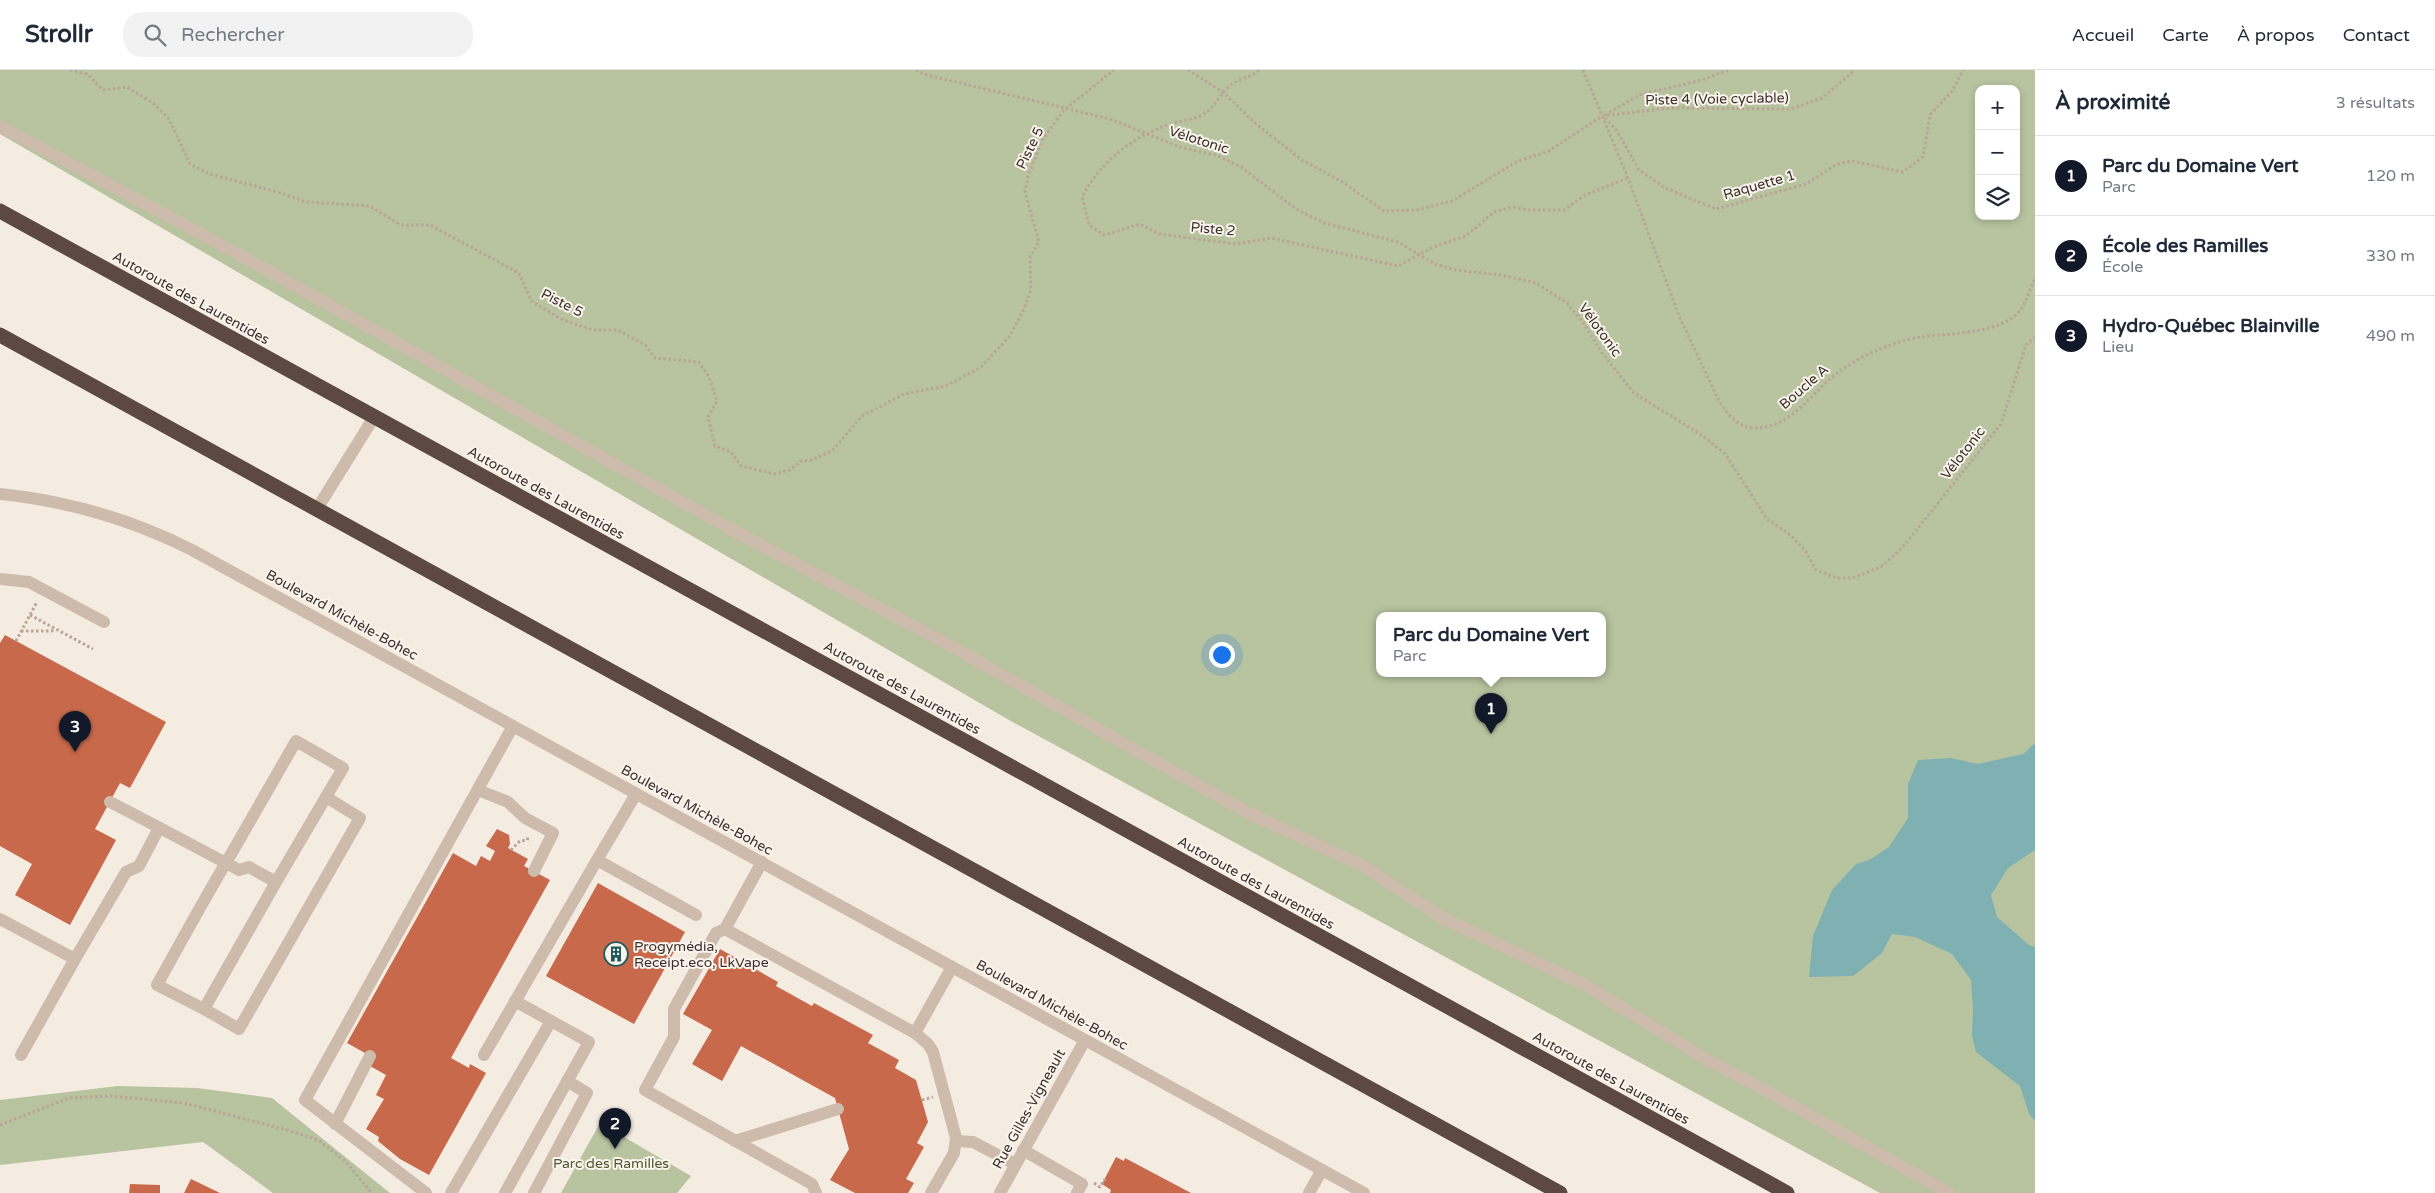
<!DOCTYPE html>
<html lang="fr">
<meta charset="utf-8">
<style>
:root{--surface:#fff;--page:#f2f2f3;--text:#1f2937;--muted:#747a83;--line:#e0e1e3;--accent:#111827}
body{margin:0;font-family:"Varela Round",sans-serif;background:var(--page);color:var(--text)}
.controls{position:absolute;right:15px;top:15px;display:grid;overflow:hidden;border-radius:10px;box-shadow:0 2px 8px #0003}
.controls button{width:45px;height:45px;display:grid;place-items:center;padding:0;border:0;border-bottom:1px solid var(--line);background:var(--surface);color:var(--text);font:25px sans-serif}
.you{position:absolute;left:1221px;top:584px;width:18px;height:18px;margin:-12px;border:4px solid #fff;border-radius:50%;background:#1a73e8;box-shadow:0 0 0 8px #1a73e833}
.badge{display:grid;place-items:center;width:32px;height:32px;border-radius:50%;background:var(--accent);color:#fff;font-size:16px;font-weight:700}
.pin{position:absolute;translate:-50% -41px;filter:drop-shadow(0 1px 2px #0008)}
.pin::after{content:'';position:absolute;top:26px;width:18px;height:15px;background:inherit;clip-path:polygon(0 0,100% 0,50% 100%)}
.popup{position:absolute;left:1376px;top:542px;width:230px;height:65px;box-sizing:border-box;display:grid;place-content:center;border-radius:10px;background:var(--surface);filter:drop-shadow(0 1px 4px #0005);font-size:16px;white-space:nowrap;color:var(--muted)}
.popup b{font-size:19px;color:var(--text)}
.popup::after{content:'';position:absolute;left:50%;top:100%;margin-left:-10px;border:10px solid transparent;border-top-color:var(--surface)}
.list{margin:0;padding:0;list-style:none}
h2{display:flex;justify-content:space-between;align-items:center;height:65px;margin:0;padding:0 20px;font-size:21px}
h2 small{font-size:16px;font-weight:400;color:var(--muted)}
.list li{display:grid;grid-template-columns:32px 1fr auto;gap:15px;align-items:center;box-sizing:border-box;height:80px;padding:0 20px;border-top:1px solid var(--line)}
.list b{display:block;font-size:19px;white-space:nowrap}
.list p{margin:0;font-size:16px;white-space:nowrap;color:var(--muted)}
.list em{font-size:16px;font-style:normal;color:var(--muted)}
.icon{flex:none;width:28px;height:28px;fill:none;stroke:currentColor;stroke-width:2;stroke-linecap:round;stroke-linejoin:round}
.map{position:relative;flex:none;width:2035px;height:1123px;overflow:hidden}
header{display:flex;align-items:center;gap:30px;box-sizing:border-box;height:70px;padding:0 25px;background:var(--surface);border-bottom:1px solid var(--line)}
header strong{font-size:24px}
nav{display:flex;gap:28px;margin-inline-start:auto;font-size:18px}
.search{width:350px;height:45px;background:var(--page);display:flex;align-items:center;gap:12px;box-sizing:border-box;padding:0 18px;border-radius:20px;color:var(--muted);font-size:19px}
main{display:flex}
aside{flex:1;background:var(--surface)}
.map>svg:first-child{display:block}
</style>
<header>
<strong>Strollr</strong>
<div class="search"><svg class="icon" aria-label="search" viewBox="0 0 24 24"><circle cx="10" cy="10" r="6"/><path d="M15 15l6 6"/></svg>Rechercher</div>
<nav><a>Accueil</a><a>Carte</a><a>À propos</a><a>Contact</a></nav>
</header>
<main>
<div class="map">
<svg width="2035" height="1123" viewBox="0 0 2035 1123">
<rect width="100%" height="100%" fill="#f4ebe1"/>
<g fill="#b8c4a0" fill-rule="evenodd">
<path d="M0,0h2035v1123h-155l-871,-473 -1009,-586zM1979,19h37v127h-37zM1380,545h222v58h-222z"/>
<path d="M118,1016l79,2 75,10 118,95h-117l-70,-51 -203,23v-65z"/>
<path d="M600,1053l91,53 -14,17h-116z"/>
</g>
<path fill="#7fb0b2" d="M2035,673v107l-27,18 -17,27 6,22 32,28 6,2v174l-6,-7 -9,-28 -44,-34 -4,-16 1,-28 -2,-28 -19,-26 -37,-17 -23,-3 -10,19 -29,23 -44,1 4,-41 19,-46 24,-26 13,-4 20,-13 19,-29v-34l10,-24 33,-2 27,6 45,-10z"/>
<g fill="#c8694b">
<path d="M5,565l161,87 -36,66 -10,-5 -25,46 21,11 -46,85 -55,-30 17,-31 -32,-18v-203z"/>
<path d="M497,759l12,6 1,9 -2,4 20,11 -4,7 26,14 -99,178 18,10 1,-4 16,9 -57,102 -29,-16 -22,-18 1,-4 -13,-8 18,-30 -8,-4 10,-20 -16,-9 4,-8 -27,-15 106,-190 23,13 5,-10 9,5 5,-10 -9,-5z"/>
<path d="M598,813l87,49 -51,92 -88,-48z"/>
<path d="M720,879l58,33 -2,4 36,20 2,-3 59,32 -5,8 31,17 -4,8 21,12 12,42 -11,21 7,4 -18,32 8,4 -6,10h-53l-25,-13 19,-31 -14,-51 -94,-52 -19,35 -30,-17 20,-34 -29,-16z"/>
<path d="M1116,1087l8,4 1,-3 66,35h-81l1,-3 -9,-6z"/>
<path d="M191,1109l29,14h-36z"/>
<path d="M130,1114l30,1v8h-31z"/>
</g>
<g fill="none" stroke-linecap="round" stroke-linejoin="round">
<g stroke="#b9a596" stroke-width="3" stroke-dasharray="2.5 2.5" stroke-linecap="butt">
<path d="M70,0l17,4 16,16 24,-3 26,16 16,16 21,45 20,10 71,19 25,9 63,4 32,19h29l89,48 12,28 30,18 32,11h25l27,15 10,13 44,4 10,15 8,24 -9,16 7,29 16,6 10,14 33,8 16,-4 11,-9 11,-1 21,-10 29,-34 42,-22 42,-8 35,-19 29,-31 14,-27 7,-19 -1,-33 9,-15 -14,-50 3,-16 15,-37 20,-28 51,-41"/>
<path d="M916,0l11,5 183,44 70,28 38,9 23,11 55,42 28,14 74,19 37,22 21,6 45,5 35,8 31,20 17,21 18,29 32,40 69,43 22,18 42,65 22,15 16,16 11,20 21,8h15l29,-11 22,-20 98,-123 25,-79 9,-8"/>
<path d="M1188,0l36,23 32,31 46,36 39,21 43,30 32,-1 36,-9 66,-40 31,-10 53,-35 68,-8 121,1 31,-11 33,-28"/>
<path d="M1259,0c-9,8 -18,8 -27,14 -12,8 -16,24 -30,31 -11,5 -25,6 -37,11 -36,13 -65,37 -83,71l7,28 15,10 36,-11 19,10 77,10 35,-6 127,28 35,-19 33,-11 28,-24 19,-5 15,3h36l21,-15 43,-17"/>
<path d="M1583,0l45,108 51,138 40,85c9,14 20,28 38,27 37,-2 56,-38 83,-57 10,-7 22,-14 33,-19 9,-4 19,-8 29,-11 31,-10 98,-2 119,-32 6,-8 9,-21 14,-31"/>
<path d="M1605,45l34,-20 63,-15 26,-10"/>
<path d="M1605,48l12,13 22,39 26,18 51,21 90,-25 31,-20 15,-3 51,11 20,-15 7,-42 22,-24 11,-21"/>
<path d="M30,545l63,34"/>
<path d="M21,561h31l2,-3"/>
<path d="M16,571l21,-39"/>
<path d="M511,780l9,-9 7,-1 2,-4"/>
<path d="M922,1030l11,-3"/>
<path d="M0,1055l69,-27 41,-2 74,7 103,27 31,10 27,21 27,32"/>
<path d="M1094,1113l6,4 5,-8"/>
</g>
<g stroke="#cdbbac" stroke-width="12">
<path d="M0,56l229,123 498,278 224,119 220,124 78,43 114,53 80,52 142,67 119,73 61,32 184,103"/>
<path d="M0,424c68,7 131,25 192,56l1172,643"/>
<path d="M317,439l57,-92"/>
<path d="M0,509l29,3 75,40"/>
<path d="M478,720l30,12 17,16 28,15 -19,38"/>
<path d="M636,724l-39,66 99,55"/>
<path d="M110,732c43,22 86,45 129,68l10,-3 27,15 -72,127 -47,-24c25,-45 50,-91 77,-136l62,-108 47,27 -67,114"/>
<path d="M762,792l-37,67 190,104 37,-66"/>
<path d="M0,849l75,40 51,-87 13,-6 20,-38"/>
<path d="M725,859l-9,4 -42,76v28l-29,53 167,94 4,9"/>
<path d="M204,939l35,20 121,-211 -34,-21"/>
<path d="M915,963l13,11 5,8 23,86 -2,15 -23,40"/>
<path d="M21,985l54,-96"/>
<path d="M484,985l113,-195"/>
<path d="M335,1054l35,-68"/>
<path d="M735,1071l103,-32"/>
<path d="M956,1071l17,1 42,22"/>
<path d="M1023,1080l59,34 -5,9"/>
<path d="M426,1123l-121,-93 208,-374"/>
<path d="M451,1123l100,-172 -36,-20"/>
<path d="M505,1123l84,-151 -38,-21"/>
<path d="M534,1123l53,-100 -20,-12"/>
<path d="M1000,1123l85,-153"/>
<path d="M1309,1123l13,-23"/>
</g>
<g stroke="#5c4a42" stroke-width="15">
<path d="M0,141l1787,982"/>
<path d="M0,265l1560,858"/>
</g>
</g>
<defs>
<g id="building-ring" transform="scale(1.25)"><circle r="9.5" fill="#fbf5ee" stroke="#1f5a5e" stroke-width="1.5"/><path d="M-4-6H4V6H1V3H-1V6H-4ZM-2.5-4.3h1.7v1.8h-1.7ZM.8-4.3h1.7v1.8H.8ZM-2.5-1h1.7V.8h-1.7ZM.8-1h1.7V.8H.8Z" fill="#1f5a5e"/></g>
</defs>
<g fill-rule="evenodd">
<use href="#building-ring" x="616" y="884"/>
</g>
<g text-anchor="middle" dominant-baseline="central" stroke-width="4" stroke-linejoin="round" paint-order="stroke">
<g font-size="14" fill="#3b302b" stroke="#fbf5ee">
<text transform="translate(1717 29) rotate(-1)">Piste 4 (Voie cyclable)</text>
<text transform="translate(1199 70) rotate(18)">Vélotonic</text>
<text transform="translate(1030 78) rotate(-64)">Piste 5</text>
<text transform="translate(1759 115) rotate(-16)">Raquette 1</text>
<text transform="translate(1213 159) rotate(5)">Piste 2</text>
<text transform="translate(191 228) rotate(29)">Autoroute des Laurentides</text>
<text transform="translate(562 233) rotate(27)">Piste 5</text>
<text transform="translate(1600 260) rotate(54)">Vélotonic</text>
<text transform="translate(1804 317) rotate(-41)">Boucle A</text>
<text transform="translate(1963 383) rotate(-52)">Vélotonic</text>
<text transform="translate(546 423) rotate(29)">Autoroute des Laurentides</text>
<text transform="translate(342 545) rotate(29)">Boulevard Michèle-Bohec</text>
<text transform="translate(902 618) rotate(29)">Autoroute des Laurentides</text>
<text transform="translate(697 740) rotate(29)">Boulevard Michèle-Bohec</text>
<text transform="translate(1256 813) rotate(29)">Autoroute des Laurentides</text>
<text transform="translate(1052 935) rotate(29)">Boulevard Michèle-Bohec</text>
<text transform="translate(1611 1008) rotate(29)">Autoroute des Laurentides</text>
<text transform="translate(1029 1039) rotate(-61)">Rue Gilles-Vigneault</text>
</g>
<g font-size="14" fill="#3b302b" stroke="#fbf5ee" text-anchor="start">
<text x="634" y="876">Progymédia,<tspan x="634" dy="16">Receipt.eco, LkVape</tspan></text>
</g>
<g font-size="14" fill="#4a5a2e" stroke="#fbf5ee">
<text x="611" y="1093">Parc des Ramilles</text>
</g>
</g>
</svg>
<div class="controls">
<button>+</button>
<button>−</button>
<button><svg class="icon" aria-label="layers" viewBox="0 0 24 24"><path d="M12 4l9 5-9 5-9-5zM3 14l9 5 9-5"/></svg></button>
</div>
<div class="you"></div>
<div class="pin badge" style="left:1491px;top:664px">1</div>
<div class="popup"><b>Parc du Domaine Vert</b>Parc</div>
<div class="pin badge" style="left:615px;top:1079px">2</div>
<div class="pin badge" style="left:75px;top:682px">3</div>
</div>
<aside>
<h2>À proximité<small>3 résultats</small></h2>
<ul class="list">
<li><span class="badge">1</span><div><b>Parc du Domaine Vert</b><p>Parc</p></div><em>120 m</em></li>
<li><span class="badge">2</span><div><b>École des Ramilles</b><p>École</p></div><em>330 m</em></li>
<li><span class="badge">3</span><div><b>Hydro-Québec Blainville</b><p>Lieu</p></div><em>490 m</em></li>
</ul>
</aside>
</main>
